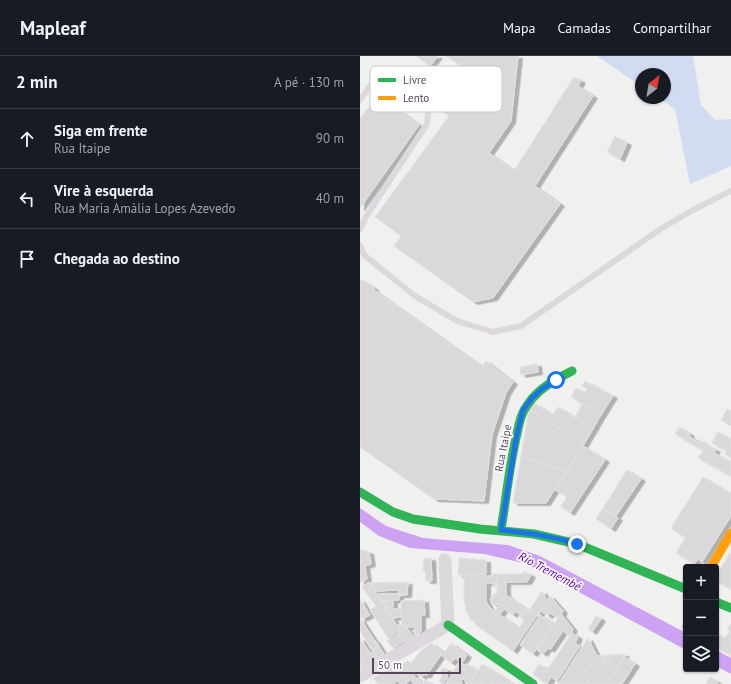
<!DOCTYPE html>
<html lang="pt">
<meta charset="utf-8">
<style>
:root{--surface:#171b24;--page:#242831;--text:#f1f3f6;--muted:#9ea1a6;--line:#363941}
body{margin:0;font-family:"PT Sans",sans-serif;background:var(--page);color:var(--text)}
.controls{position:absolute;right:12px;bottom:12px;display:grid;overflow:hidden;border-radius:4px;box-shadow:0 1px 3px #0004}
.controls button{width:36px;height:36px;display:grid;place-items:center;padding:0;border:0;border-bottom:1px solid var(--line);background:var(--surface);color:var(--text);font:20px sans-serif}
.compass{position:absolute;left:275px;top:12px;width:36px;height:36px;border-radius:50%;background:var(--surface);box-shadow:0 1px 3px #0004;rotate:31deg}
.scale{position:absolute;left:12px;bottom:10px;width:89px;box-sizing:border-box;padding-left:4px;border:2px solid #59445e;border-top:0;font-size:11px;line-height:14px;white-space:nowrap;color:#59445e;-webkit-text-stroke:3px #fff;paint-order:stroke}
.stop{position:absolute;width:12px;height:12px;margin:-9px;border:3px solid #1a73e8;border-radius:50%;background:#fff}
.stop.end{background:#1a73e8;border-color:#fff;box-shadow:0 1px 4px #0008}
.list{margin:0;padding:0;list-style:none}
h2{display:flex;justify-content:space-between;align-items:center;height:52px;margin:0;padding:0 16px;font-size:17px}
h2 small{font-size:13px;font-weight:400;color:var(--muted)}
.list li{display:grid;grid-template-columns:26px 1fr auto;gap:12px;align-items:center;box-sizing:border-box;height:60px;padding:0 16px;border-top:1px solid var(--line)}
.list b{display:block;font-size:15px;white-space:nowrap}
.list p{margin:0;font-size:13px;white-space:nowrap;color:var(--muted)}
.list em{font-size:13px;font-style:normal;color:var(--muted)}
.icon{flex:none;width:22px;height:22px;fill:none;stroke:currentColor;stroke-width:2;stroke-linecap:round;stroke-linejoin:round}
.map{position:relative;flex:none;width:371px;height:628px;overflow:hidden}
header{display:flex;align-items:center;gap:24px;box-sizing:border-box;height:56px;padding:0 20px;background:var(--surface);border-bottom:1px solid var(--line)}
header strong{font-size:19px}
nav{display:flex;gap:22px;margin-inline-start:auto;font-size:14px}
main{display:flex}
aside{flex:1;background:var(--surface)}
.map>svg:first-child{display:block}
</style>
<header>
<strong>Mapleaf</strong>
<nav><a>Mapa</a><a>Camadas</a><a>Compartilhar</a></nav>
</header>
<main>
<aside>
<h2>2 min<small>A pé · 130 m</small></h2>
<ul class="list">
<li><svg class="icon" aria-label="ahead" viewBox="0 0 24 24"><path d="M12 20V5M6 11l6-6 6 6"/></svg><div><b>Siga em frente</b><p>Rua Itaipe</p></div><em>90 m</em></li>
<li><svg class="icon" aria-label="left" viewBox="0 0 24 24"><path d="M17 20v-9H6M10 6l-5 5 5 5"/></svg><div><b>Vire à esquerda</b><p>Rua Maria Amália Lopes Azevedo</p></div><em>40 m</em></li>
<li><svg class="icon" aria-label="arrive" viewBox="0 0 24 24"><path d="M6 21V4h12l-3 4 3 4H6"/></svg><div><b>Chegada ao destino</b></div></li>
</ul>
</aside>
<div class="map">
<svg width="371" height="628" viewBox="0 0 371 628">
<defs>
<filter id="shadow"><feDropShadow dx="4.5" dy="2.5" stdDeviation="0" flood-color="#0004"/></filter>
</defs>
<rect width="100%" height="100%" fill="#f0f0ef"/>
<path fill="#d1dbf2" d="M237,0h96l8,49 14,15 16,-1v47l-41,18 -15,-75 -16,-11h6v-24h-24v12z"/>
<g fill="#cea2f3">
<path d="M0,452l26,18 37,12 85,7 32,11 146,77v17l-159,-86 -43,-10 -74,-6 -31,-12 -19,-14z"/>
<path d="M356,594l15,8v16l-15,-8z"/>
</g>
<g fill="#dbd8db" stroke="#e3e1e2" filter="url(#shadow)">
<path d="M56,0h22l-8,10z"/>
<path d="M86,0h72l-7,65 -22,32 25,18 60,-94 7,4 -3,5 15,10 -58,90 25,18 -67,94 -20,4 -79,-56 7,-10 -26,-19 74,-101 -10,-7 28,-39z"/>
<path d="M18,39l41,30 -59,83v-89z"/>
<path d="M255,80l12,7 -7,16 -13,-7z"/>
<path d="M0,223l14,9v2l108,77 4,-6 27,21 -7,11 -14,42 -8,66 -50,-2 -74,-52z"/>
<path d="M177,308l1,8 -17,3 -1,-8z"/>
<path d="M225,325l28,15 -12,19 -30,-18 5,-9 9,4 2,-3 -5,-3z"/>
<path d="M174,347l19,12 5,-8 35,22 -9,15 -55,-35z"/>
<path d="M222,348l19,11 -8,14 -18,-12z"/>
<path d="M169,353l55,35 -18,28 -45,-15z"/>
<path d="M367,353l4,2v13l-10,-4z"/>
<path d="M319,371l11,7 -1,2 8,6 1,-3 9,6 -4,6 -28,-17z"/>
<path d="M358,376l13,8v18l-6,-4 2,-3 -15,-8z"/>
<path d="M347,389l9,5 -2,3 17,9v14l-33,-18z"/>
<path d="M223,390l22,14 -35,53 -9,-7 6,-9 -12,-7z"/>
<path d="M161,401l45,15 -20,31h-33z"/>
<path d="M267,414l14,9 -25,37 -13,-8z"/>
<path d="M343,421l28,17v22l-29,46 -4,-3 -4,5 -18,-11 9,-15 -14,-10z"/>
<path d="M243,452l15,10 -7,11 -15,-10z"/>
<path d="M0,493l9,3 2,12 -6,2 2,13 -7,4z"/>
<path d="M370,497l1,1v34l-15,-7v-5z"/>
<path d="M64,502h7l1,23h-6l-1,-10h-2z"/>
<path d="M99,502l27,2v14l-28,1z"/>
<path d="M164,515l7,4 -4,7h-21v13l23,16 13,-20 5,10 -9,15 -7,-5 -1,1 -5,-3 -4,6 -6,-4 -2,4 -9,-6 -5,6 -4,-4 4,-5 -1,-2 -4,2 -4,-7 3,-1v-4h4v-9h-4v-2h3l1,-9h25z"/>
<path d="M132,518h5l-1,9h-10v18l4,7 29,20 5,-8 -4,-3 5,-8 5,3 1,-1 6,4 -24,36 -37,-26 -3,-5 -2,1 -6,-12 1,-1 -2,-6v-26h28z"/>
<path d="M9,526l31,48 -12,8 -18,-28 6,-4 -14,-19z"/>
<path d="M48,526l-1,13h-8v5l-17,1 -4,-7h21v-4l-23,1 -5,-8z"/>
<path d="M190,540l13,15 -4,7 -9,-5 -2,3 -7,-5z"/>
<path d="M0,543l10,16 -8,4 -2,-4z"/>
<path d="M33,544v7h-1v2h10v8l-9,1 -11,-17z"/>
<path d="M64,544l1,15h-4v12h-19l-1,-26z"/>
<path d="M201,558l12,15 -4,7 -6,-5 -13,19 -2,-2 -5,6 -6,-4z"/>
<path d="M180,559l13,9 -20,30 -13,-9z"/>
<path d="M236,560l5,3 -9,13 -4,-3z"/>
<path d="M0,562l18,28 -6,4 -12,-19z"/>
<path d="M326,564v10l-5,-3z"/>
<path d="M371,568v31l-15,-8v-14l9,5 5,-7 -3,-2z"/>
<path d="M38,569h4v2h4l8,10 -8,5 -8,-10 3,-2z"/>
<path d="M55,571h6v5l-6,4z"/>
<path d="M39,577l6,8 -12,7 -6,-7z"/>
<path d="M212,577l6,4 -3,6 5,3 -23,35 -6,-4 -4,7 -8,-5 4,-7 2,1z"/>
<path d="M0,582l11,16 -11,6z"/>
<path d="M228,582l9,18 -15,20 11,8h-35z"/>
<path d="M15,584l9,14 -6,5 -6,-9 6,-4 -4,-5z"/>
<path d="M71,587l12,9 -17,24 -2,-2 -2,3 -14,-9 -5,7 -9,-7 3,-5 4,3 6,-5 4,2 8,-10z"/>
<path d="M91,587l16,12 -5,8 -7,-5 -4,5 -9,-7z"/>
<path d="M13,596l5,7 -16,10 -2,-4v-5z"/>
<path d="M265,598l-19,30h-13l-11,-8 15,-20 8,-1 -3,4 2,3h4l2,-3 -1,-4z"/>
<path d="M245,599h4l1,4 -2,3h-4l-2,-3z"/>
<path d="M264,601l11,7 -13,20h-16z"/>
<path d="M100,607l4,2 3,-1 10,7 -9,13h-2l-1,-4 -3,-1 -1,2 1,3h-17l9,-12 -1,-1z"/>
<path d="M122,608l8,5 -10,15h-10l1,-1 -1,-1z"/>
<path d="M179,608l7,5 -7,10 -6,-5z"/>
<path d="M32,611l11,8 -9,9h-16l-5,-6z"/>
<path d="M82,612l5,1v10l-5,5 -3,-3 3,-4 -2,-6z"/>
<path d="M47,613l7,5 -5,7 -6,-5z"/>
<path d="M130,613l8,5 -7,10h-11z"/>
<path d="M138,618l14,10h-21z"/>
<path d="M43,620l6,4 -3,4h-5l-4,-3z"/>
<path d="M54,620l9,7 -1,1h-7l-4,-3z"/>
<path d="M350,621l8,5 -1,2h-11z"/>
<path d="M65,624l7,4h-10z"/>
</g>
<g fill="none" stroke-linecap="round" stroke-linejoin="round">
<g stroke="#ddd8de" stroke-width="6">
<path d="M0,44l13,-18 15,-8 14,-1 15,9 8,14 3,17 -1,11 -60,91 -7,14"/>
<path d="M0,189l4,10 51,41 42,25 36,11 28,-6 141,-98 31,-18 38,-19"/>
</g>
<path stroke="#ddd8de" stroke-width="13" d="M0,620l88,-51 -3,-65"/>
<g stroke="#30b455" stroke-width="9">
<path d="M0,436l33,20 20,7 67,10 54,5 43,10 109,45"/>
<path d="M141,474c5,-31 8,-61 15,-92 3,-12 4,-24 12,-34 11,-16 28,-25 44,-33"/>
<path d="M356,546l15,6"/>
<path d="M88,569l85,59"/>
</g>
<path stroke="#ff9f0a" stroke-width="9" d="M351,511l20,-34"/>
</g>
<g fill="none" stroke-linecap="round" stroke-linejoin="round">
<path stroke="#1a73e8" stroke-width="5" d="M196,324l-14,9 -10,9 -9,12 -7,29 -15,91c26,3 51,6 76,14"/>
</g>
<g text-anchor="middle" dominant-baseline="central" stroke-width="3.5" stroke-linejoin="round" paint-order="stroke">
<g font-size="11" fill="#59445e" stroke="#fff">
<text transform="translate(143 392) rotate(-79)">Rua Itaipe</text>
</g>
<g font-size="12" font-style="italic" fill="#6200b5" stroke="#fff">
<text transform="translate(190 515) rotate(28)">Rio Tremembé</text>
</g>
</g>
<rect x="10" y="10" width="132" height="46" rx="6" fill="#fff" stroke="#cdc7cf" stroke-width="1"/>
<rect x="18" y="22" width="18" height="4" fill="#30b455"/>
<rect x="18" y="40" width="18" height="4" fill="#ff9f0a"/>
<g font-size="11" fill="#59445e">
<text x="43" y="28">Livre</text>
<text x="43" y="46">Lento</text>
</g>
</svg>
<div class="controls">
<button>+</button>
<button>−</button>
<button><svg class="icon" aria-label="layers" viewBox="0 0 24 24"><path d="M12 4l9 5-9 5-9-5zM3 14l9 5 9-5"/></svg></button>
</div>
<svg class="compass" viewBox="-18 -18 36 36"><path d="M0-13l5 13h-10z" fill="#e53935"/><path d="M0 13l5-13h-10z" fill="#9ea1a6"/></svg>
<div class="scale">50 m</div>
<div class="stop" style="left:196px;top:324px"></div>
<div class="stop end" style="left:217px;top:488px"></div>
</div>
</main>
